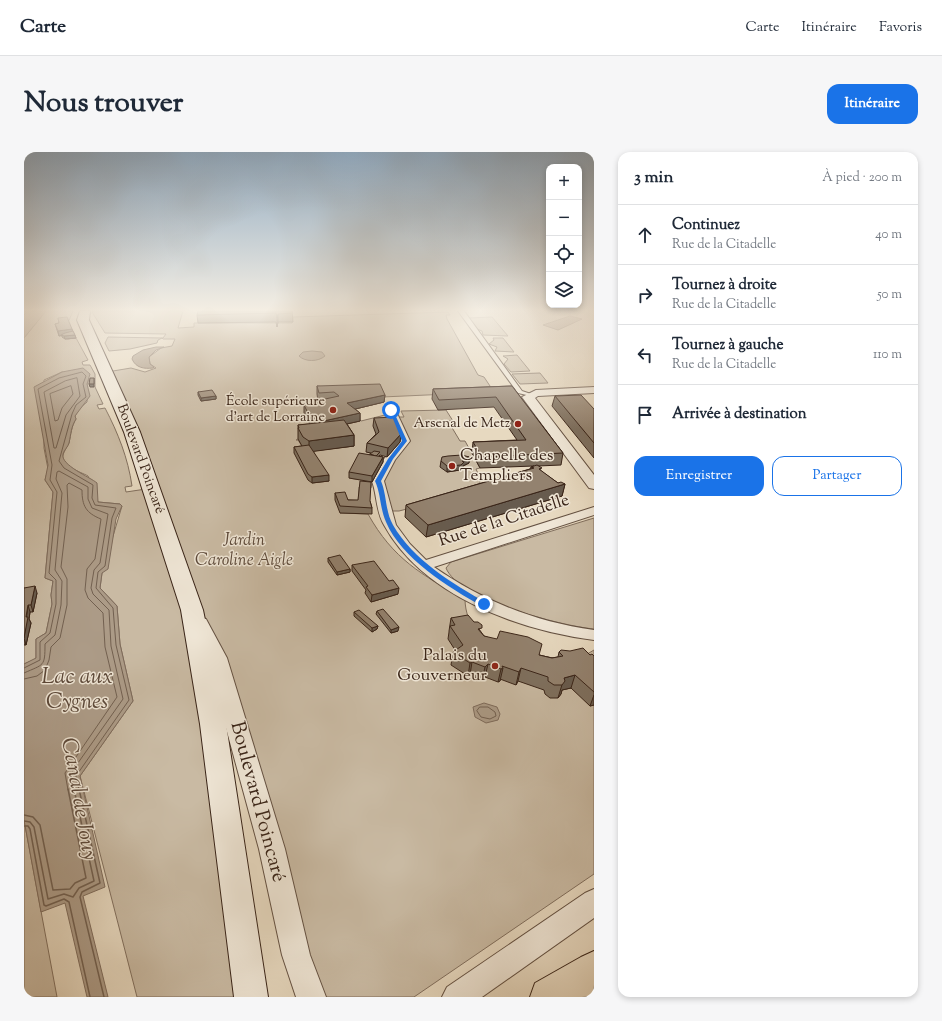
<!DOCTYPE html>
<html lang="fr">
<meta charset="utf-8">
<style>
:root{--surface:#fff;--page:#f6f6f7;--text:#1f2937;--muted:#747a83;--line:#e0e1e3;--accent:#1a73e8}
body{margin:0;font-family:"Sorts Mill Goudy",serif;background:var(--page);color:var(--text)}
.controls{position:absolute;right:12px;top:12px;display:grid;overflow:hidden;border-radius:8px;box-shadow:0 2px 6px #0003}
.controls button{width:36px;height:36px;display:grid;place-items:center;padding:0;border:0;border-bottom:1px solid var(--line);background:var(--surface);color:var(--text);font:20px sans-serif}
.stop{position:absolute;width:12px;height:12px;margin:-9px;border:3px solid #1a73e8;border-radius:50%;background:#fff}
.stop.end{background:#1a73e8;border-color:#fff;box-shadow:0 1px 4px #0008}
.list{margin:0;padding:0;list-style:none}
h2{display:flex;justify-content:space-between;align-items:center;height:52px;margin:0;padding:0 16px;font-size:17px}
h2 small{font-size:13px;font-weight:400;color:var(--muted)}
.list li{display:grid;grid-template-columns:26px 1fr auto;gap:12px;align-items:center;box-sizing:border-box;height:60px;padding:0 16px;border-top:1px solid var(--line)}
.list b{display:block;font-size:15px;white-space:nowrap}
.list p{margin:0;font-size:13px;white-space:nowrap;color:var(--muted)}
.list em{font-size:13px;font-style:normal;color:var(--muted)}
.actions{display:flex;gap:8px;padding:12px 16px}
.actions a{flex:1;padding:9px 0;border:1px solid var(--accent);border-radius:12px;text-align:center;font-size:14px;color:var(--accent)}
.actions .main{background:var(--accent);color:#fff}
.icon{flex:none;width:22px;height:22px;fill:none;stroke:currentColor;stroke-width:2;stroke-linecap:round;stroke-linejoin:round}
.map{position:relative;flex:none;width:570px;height:845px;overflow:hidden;border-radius:12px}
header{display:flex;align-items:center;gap:24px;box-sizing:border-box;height:56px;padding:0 20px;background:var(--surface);border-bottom:1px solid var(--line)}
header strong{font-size:19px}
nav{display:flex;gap:22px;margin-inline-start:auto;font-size:14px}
.intro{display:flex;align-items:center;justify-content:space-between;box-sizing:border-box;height:96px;padding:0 24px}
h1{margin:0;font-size:28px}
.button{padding:10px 18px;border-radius:12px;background:var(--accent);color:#fff;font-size:14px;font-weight:700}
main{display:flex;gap:24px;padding:0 24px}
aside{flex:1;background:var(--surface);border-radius:12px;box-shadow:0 2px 6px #0003}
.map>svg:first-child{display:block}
</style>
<header>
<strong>Carte</strong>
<nav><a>Carte</a><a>Itinéraire</a><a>Favoris</a></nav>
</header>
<div class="intro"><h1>Nous trouver</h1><a class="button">Itinéraire</a></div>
<main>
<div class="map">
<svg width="570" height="845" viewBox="0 0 570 845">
<rect width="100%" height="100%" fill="#e7d9c0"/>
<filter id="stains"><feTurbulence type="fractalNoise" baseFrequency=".005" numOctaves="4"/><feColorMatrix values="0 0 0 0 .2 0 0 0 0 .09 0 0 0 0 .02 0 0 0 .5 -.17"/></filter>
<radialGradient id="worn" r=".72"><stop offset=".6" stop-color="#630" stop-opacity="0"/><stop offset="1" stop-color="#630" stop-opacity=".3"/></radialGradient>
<g fill="#c9baa3" stroke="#816f5e" fill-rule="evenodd">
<path d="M22,159h27l-11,26 6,2 8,-1 12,22 -6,2 1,3h7l5,9v13l8,17 -6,1 2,4 6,-1c13,25 23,50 27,78l-7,1 1,5 20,-3 34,115 47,259 11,134h-101l-57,-221 53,-75 -13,-57 -3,-38 -17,-18 2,-15 20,-67 -2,-2 -22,-2 -10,-26c-7,-4 -28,-10 -25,-21 1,-4 4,-8 6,-12 2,-9 2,-16 7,-24l-1,-3 5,-8 7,-6v-18l2,-5 -27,-7 -18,8v68l4,21 -3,11 8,12 -8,86 8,3 -2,14 1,9 -6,29 -10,6v20l-12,5v-326z"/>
<path d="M69,159h90l-5,17 16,-1v-4h98l1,-6 155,-5 2,3h-4l1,4 31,56 6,2 10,15 -112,5 2,5 -37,9 14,10 28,-7 4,11 -26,27 7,2 -25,24 23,4 -1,6 -12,-1 -1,19 -18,7 28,1c25,45 54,61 97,85 0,13 5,28 16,36 6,4 17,5 24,8 28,10 61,26 89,7v224l-180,123h-90l-13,-13 -113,-381 -91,-231 24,-4 14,4 11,-4 -6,-4 -1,-7 12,-9 11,-2 3,-7h-12l-1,-1 -4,2 -1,3 -27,6 -21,2 -4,-8 3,-6 54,1h1l3,-4 -61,-1 -13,-21zM274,287l56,7 -45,5 -6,-3 -5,-8h-2z"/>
<path d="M468,165l16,19 -25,-1 -1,-4 -5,-2 -8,-11z"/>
<path d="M469,186h10l11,14 -19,-1 2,-4 -8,-3 5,-4z"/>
<path d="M493,203l13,16 -19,1 -7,-8 4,-5 -5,-3z"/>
<path d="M516,221l8,10 -28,1 -8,-10z"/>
<path d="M422,258l7,11h-5l12,20h5l15,27 -4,1 3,7 2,14 -82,21h-10l-7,-29 15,-65h7l-3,-6z"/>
<path d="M570,366v111c-33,-3 -136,-30 -148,-61l5,-6z"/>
<path d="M0,668l33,177h-33z"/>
</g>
<g fill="#ac9b87" stroke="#7e6b5b">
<path d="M0,159h22l-22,27z"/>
<path d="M546,164l12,3 -24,11 -15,-5z"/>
<path d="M132,195h8l-8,3 -7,7 1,7 4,3 -1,1c-9,1 -17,0 -21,-9l1,-3 10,-6z"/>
<path d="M288,199l10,1 3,4c-7,6 -20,6 -26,0l4,-4z"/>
<path d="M59,216l7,6 -3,10 3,12 -15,20 1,3c-5,8 -5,15 -7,24 -1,4 -5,7 -6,11 -3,11 27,23 34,29l1,19 22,2 2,2 -6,13 -8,50 -6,4 -2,15 17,18 3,38 13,57 -53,75 25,111 -22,9 25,101h-21l-22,-94 -24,9 -17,-92v-156l12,-6v-19l10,-6 6,-29 -1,-9 2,-14 -8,-3 8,-86 -8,-12 3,-15 -14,-78 28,-15z"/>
<path d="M460,551l13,4 3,7 -2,6 -12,3 -11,-6 -2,-10z"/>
</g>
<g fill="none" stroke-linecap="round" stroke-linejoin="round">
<g stroke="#726050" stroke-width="1">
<path d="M53,226l3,18 -14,19 -10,33h-2l-10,-56 21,-11z"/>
<path d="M47,234l2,8 -11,14 -4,12 -3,1 -5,-27z"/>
<path d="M0,516l16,-8v-18l10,-9 6,-29v-24l-7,-7 8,-81 -7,-12 2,-15 -14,-76 21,-11 23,-6 4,4 -3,8 3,13 -10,8 -4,9 -13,47 5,7 29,17 -1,13 3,7 21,3 -4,10 -7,48 -7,6 -2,16 17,20 3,37 13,55 -53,76 3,14"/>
<path d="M0,521c20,-9 21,-6 21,-29l10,-9 6,-30 1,-24 -7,-11 7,-77 -6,-14 1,-7 2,-1 29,16v12l4,9 16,6 -8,49 -6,7 -3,18 2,6 16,16 2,36 12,53 -50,71 -2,6 3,14"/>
<path d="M0,527l13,-3 8,-6 4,-10 2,-13 9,-9 7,-33v-26l-6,-12 7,-60 -1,-22 2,-2 13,7c0,16 4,23 19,29l-6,40 -8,10 -2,21 3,8 15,15 2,34 12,50 -52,76 3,17"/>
<path d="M456,555h8l7,5 1,4 -6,3 -9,-2 -4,-6z"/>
</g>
<g stroke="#726050" stroke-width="1.5">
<path d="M55,637l21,94 -18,9 -2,5 24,100"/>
<path d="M0,663l9,2 7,8 13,65 17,-1 5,-6 11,-5 -18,-89"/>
<path d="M0,669l6,1 4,5 14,72 16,-5 9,3 6,-9 15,-7 -20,-92"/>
<path d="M0,674h4l2,3 14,76 2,1 18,-7 5,3 21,95"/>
</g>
<path stroke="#5c4839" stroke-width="1" stroke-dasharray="3 2.5" stroke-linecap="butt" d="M0,163l4,-4"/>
<g stroke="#645142" stroke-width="2">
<path id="pedestrian" d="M434,159h6l58,80 9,3v2l-13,-3z"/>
</g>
<g stroke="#645142" stroke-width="2">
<path id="minor" d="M366,254l5,3 15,32 -15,19 -11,21 12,44 14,19 16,16 168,-53v8l-160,52c49,34 101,55 160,63v10c-76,-10 -171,-44 -210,-115 -8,-13 -7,-30 -12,-44l12,-22 16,-18 -15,-32z"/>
</g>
<g stroke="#645142" stroke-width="2">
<g id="tertiary">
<path d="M570,235v6l-56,3 -3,2 59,77v14l-5,-1 -67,-91 14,-7z"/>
<path d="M175,465l7,2 21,39 58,191 25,106 16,42h-30l-14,-42 -23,-106 -52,-191 -17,-35 2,-4z"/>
<path d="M570,737v29l-112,79h-40l5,-10 138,-94z"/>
</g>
</g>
<g stroke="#392418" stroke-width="2">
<path id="secondary" d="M56,159h10l-1,9 51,112 63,178 23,114 42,273h-34l-34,-273 -19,-114 -57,-178 -47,-112z"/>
</g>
<g stroke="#392418" stroke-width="2">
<path id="trunk" d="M570,799v46h-64l5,-14 46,-26z"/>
</g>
<use href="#pedestrian" fill="#efe6d6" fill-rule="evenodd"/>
<use href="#minor" fill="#efe6d6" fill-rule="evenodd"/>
<use href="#tertiary" fill="#efe6d6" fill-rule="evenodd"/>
<use href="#secondary" fill="#efe6d6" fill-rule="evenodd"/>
<use href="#trunk" fill="#e7d9c0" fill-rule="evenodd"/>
</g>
<g fill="#7e705f" stroke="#392418">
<path d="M268,159l1,11h-15l-1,5 -1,-5 -78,1 -1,-8z"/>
<path d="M34,166l14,11 4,9 -11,1 -3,-2v-2l-3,1 -4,-12 4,-1z"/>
<path d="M293,234l68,9 -1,7 -29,7 5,4v8l-13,3 7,11v11l-41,5 16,30 -17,2 -4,-3 -14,-27v-6l8,-1 -4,-7v-14l12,-1 -6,-11v-8l12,-2v-2h2l-1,-7z"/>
<path d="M488,234l51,67 -2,12 -23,1 3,5 17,12 7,1 -3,12 -136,41 -21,-20 1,-12 124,-36 1,-2 3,-1 -54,2 -8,-15 1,-11 44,-2 -23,-33 -56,3 -6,-11 1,-10z"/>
<path d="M174,240l18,4v3l-15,2 -3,-6z"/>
<path d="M531,244l39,13v49l-42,-52z"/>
<path d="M350,266l27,16 -1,8 -13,15 -7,-2 -1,1 4,1v5l-11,20 -23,-4v-6l22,-19 -5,-1 1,-9 9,-9 -3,-8z"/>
<path d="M445,305v6l-6,3v2l-3,2 -13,2 -7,-5 1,-6z"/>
<path d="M311,341l13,7 22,1 2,7v6l-32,-1 -5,-13z"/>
<path d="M304,406l22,11v3l-13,3 -9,-13z"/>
<path d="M328,413l46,29 -27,8 -6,-9 1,-3 -14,-19z"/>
<path d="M0,436l13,5 -4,19h-3l-1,7 2,4 -5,22h-2z"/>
<path d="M353,459l21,20 -7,2 -15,-19z"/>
<path d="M330,460l24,14 -1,3 -5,3 -18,-16z"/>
<path d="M427,466l23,4 10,14 55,19 13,3 6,-1 1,-5 31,3 4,1v49l-4,1 -19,-18 -9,2 -1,4 -3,4h-8l-5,-4 -1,-4 -26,-9 -2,4 -16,-6v2l-2,1 -13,-5 -3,3 -12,-5 -2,1 -17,-11 2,-13 2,-2 -7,-11 1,-7v-1z"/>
</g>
<g fill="#675b4e" stroke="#392418">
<path d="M254,162v8l-1,5v-9z"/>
<path d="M48,177l1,5 -14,2 -1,-5z"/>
<path d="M51,183l1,3 -11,1 -1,-3z"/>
<path d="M70,226v9h-4l-1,-3z"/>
<path d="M361,243l-1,7 -37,9v-8z"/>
<path d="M192,244v3l-15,2v-3z"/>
<path d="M336,261v8l-41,9v-8z"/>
<path d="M377,282l-1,8 -13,15 1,-9z"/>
<path d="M330,283v11l-45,6v-11z"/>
<path d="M359,305v5l-11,20v-6z"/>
<path d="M445,305v6l-6,3v2l-3,2 -13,2v-6l15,-5z"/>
<path d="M305,323v6l-17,2v-6z"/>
<path d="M541,332l-3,12 -136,41 2,-12z"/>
<path d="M326,417v3l-13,3v-3z"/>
<path d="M11,434l2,7 -4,19 -2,-7z"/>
<path d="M375,436l-1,6 -27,8 1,-7z"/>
<path d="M4,453l2,7 -1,7 2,4 -5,22 -2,-7z"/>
<path d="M354,474l-1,3 -5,3v-4z"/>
<path d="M375,475l-1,4 -7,2v-3z"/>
<path d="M448,510l-2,13 -2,1 2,-13z"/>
<path d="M464,512l-3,13 -3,3 3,-13z"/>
<path d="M479,516l-3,13 -2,1 3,-13z"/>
<path d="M497,516l-3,13 -2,4 3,-13z"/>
<path d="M551,523l-4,13 -9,2 -1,4 -3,4 6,-20z"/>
<path d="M570,543v10l-4,1z"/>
</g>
<g fill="#93826f" stroke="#392418">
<path d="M174,159h94v2l-14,1 -1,4 -1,-5 -79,2z"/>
<path d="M43,165l5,12 -14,2 -3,-7 4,-1 -1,-5z"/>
<path d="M49,179l2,4 -11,1 -3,-1 4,-2z"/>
<path d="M66,226h4v6h-5z"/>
<path d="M356,232l5,11 -38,8 13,10 -41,9 -2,-4 -6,1 -7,-14 13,-2 -1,-2 23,-5 -5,-4 -15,1 -2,-7z"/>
<path d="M488,234l51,67 -81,4 -9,-15 53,-2 -30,-43 -57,3 -6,-11z"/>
<path d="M188,238l4,6 -15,2 -3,-6z"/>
<path d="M557,243l13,14v34l-39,-47z"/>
<path d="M370,265l7,17 -13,14 -21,-5 12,-11 -5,-14z"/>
<path d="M320,268l10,15 -45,6 -6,-4 -5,-9h1l-1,-3z"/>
<path d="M285,293l20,30 -17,2 -4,-3 -14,-27z"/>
<path d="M350,299l6,1 -4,4 -6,-2z"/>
<path d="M335,301l24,4 -11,19 -23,-4z"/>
<path d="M438,303l7,2 -7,4 2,1 -3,3 -14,1 -6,-5 1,-4 6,-1z"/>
<path d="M513,313l5,3 -3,1 19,14 3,-1 4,2 -137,41 -22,-20 128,-37 -3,-1z"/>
<path d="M336,329l11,1 -1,19 2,7 -32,-2 -5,-13 10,-1 3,8h10z"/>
<path d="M316,403l10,14 -13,3 -9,-14z"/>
<path d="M350,409l15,20 4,-1 6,8 -27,7 -6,-8 2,-1 -16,-21z"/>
<path d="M11,434l-4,19h-3l-2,12h2l-4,21v-50z"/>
<path d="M359,457l16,18 -8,3 -14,-19z"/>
<path d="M335,458l19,16 -6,2 -18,-16z"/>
<path d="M444,463l6,7h4l4,3v3l-4,1 6,7 13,3 3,-8 28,6 14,7 -3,11 13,3 11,-2 -4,-4 2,-2 9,1 13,-3 7,7 2,-1 2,2v36l-19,-17 -11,3 1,3 -3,4h-8l-6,-4v-4l-27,-9 -2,4 -17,-6 1,2 -2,1 -13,-5 -3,3 -13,-5 -2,1 -17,-11 10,-7 -13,-19 5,-1 -4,-7z"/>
</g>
<linearGradient id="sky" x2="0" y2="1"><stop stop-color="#90aac1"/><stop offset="0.57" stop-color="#f4eee3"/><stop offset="1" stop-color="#f4eee3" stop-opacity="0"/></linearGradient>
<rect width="570" height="277" fill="url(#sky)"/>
<path fill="#1a73e8" d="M365,257l4,1 14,31 -14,18 -12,22c6,14 4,30 12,44 20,35 60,59 94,78v3h-5c-33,-18 -81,-48 -96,-84 -6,-13 -5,-28 -11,-41l13,-22 14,-18z"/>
<g fill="#8f2418" stroke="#efe6d6" stroke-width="1.5">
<circle cx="309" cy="258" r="4"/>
<circle cx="494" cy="272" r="4"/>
<circle cx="428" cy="314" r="4"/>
<circle cx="471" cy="514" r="4"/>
</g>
<g text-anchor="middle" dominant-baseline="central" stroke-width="3" stroke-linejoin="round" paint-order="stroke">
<g font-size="14" fill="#392418" stroke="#efe6d6" text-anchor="end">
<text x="301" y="250">École supérieure<tspan x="301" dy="16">d'art de Lorraine</tspan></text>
<text x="486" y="272">Arsenal de Metz</text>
</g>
<g font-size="14" fill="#392418" stroke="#efe6d6">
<text transform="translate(116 307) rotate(70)">Boulevard Poincaré</text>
</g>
<g font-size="17" fill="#392418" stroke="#efe6d6" text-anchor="start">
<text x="436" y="304">Chapelle des<tspan x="436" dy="20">Templiers</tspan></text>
<text x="463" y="504" text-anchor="end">Palais du<tspan x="463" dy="20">Gouverneur</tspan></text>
</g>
<g font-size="17" fill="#392418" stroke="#efe6d6">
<text transform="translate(480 369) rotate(-18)">Rue de la Citadelle</text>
</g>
<g font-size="17" font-style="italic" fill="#5d4a3b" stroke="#efe6d6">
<text x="220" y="389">Jardin<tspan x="220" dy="20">Caroline Aigle</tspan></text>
</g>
<g font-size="20" fill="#392418" stroke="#efe6d6">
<text transform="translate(233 650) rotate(75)">Boulevard Poincaré</text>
</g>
<g font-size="22" font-style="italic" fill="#5c4839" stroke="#efe6d6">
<text x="53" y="526">Lac aux<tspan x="53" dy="25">Cygnes</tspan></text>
<text transform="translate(54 647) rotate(80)">Canal de Jouy</text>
</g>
</g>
<rect width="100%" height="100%" filter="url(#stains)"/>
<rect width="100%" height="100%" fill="url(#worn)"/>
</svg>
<div class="controls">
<button>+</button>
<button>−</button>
<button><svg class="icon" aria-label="locate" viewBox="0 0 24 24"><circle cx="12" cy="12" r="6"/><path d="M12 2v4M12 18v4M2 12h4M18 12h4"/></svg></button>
<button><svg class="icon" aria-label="layers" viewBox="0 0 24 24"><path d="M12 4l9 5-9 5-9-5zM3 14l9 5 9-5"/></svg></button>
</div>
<div class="stop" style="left:367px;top:258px"></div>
<div class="stop end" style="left:460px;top:452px"></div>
</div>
<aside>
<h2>3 min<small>À pied · 200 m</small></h2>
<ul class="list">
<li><svg class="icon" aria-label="ahead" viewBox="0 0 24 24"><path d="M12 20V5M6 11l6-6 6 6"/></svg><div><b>Continuez</b><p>Rue de la Citadelle</p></div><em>40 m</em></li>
<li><svg class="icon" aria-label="right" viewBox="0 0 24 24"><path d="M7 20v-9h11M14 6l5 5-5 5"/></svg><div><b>Tournez à droite</b><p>Rue de la Citadelle</p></div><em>50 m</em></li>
<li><svg class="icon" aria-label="left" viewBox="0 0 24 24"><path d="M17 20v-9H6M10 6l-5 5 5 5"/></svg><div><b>Tournez à gauche</b><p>Rue de la Citadelle</p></div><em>110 m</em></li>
<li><svg class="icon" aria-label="arrive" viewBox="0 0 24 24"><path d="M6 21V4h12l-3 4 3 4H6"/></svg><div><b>Arrivée à destination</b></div></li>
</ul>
<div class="actions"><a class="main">Enregistrer</a><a>Partager</a></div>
</aside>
</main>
